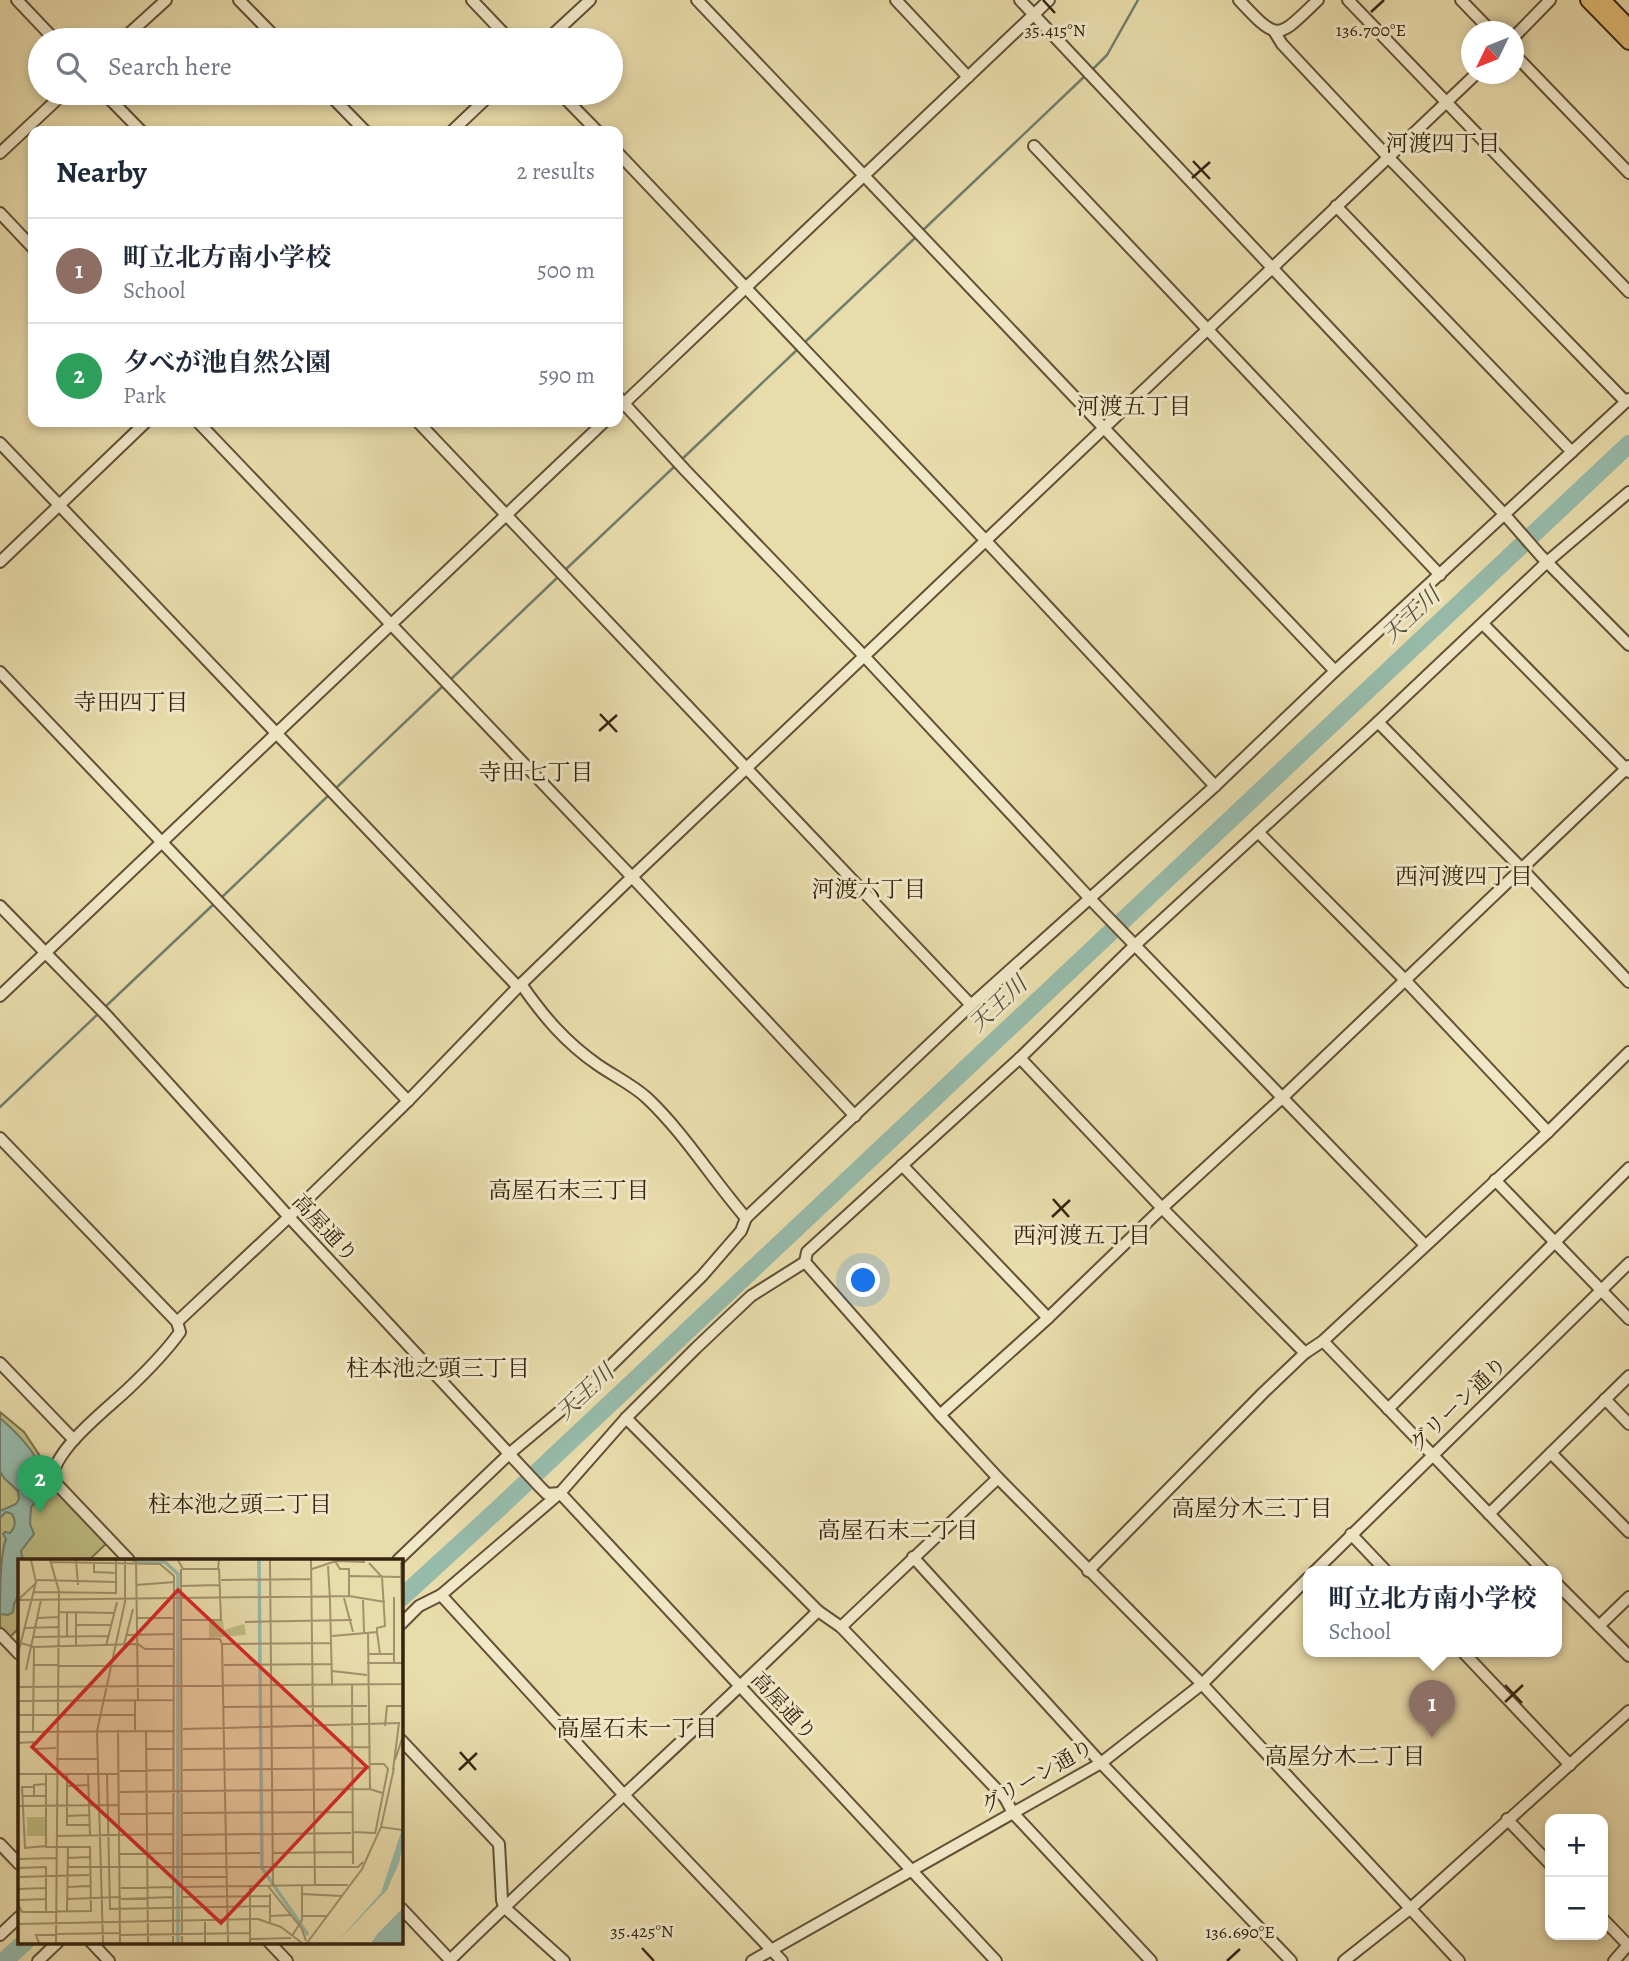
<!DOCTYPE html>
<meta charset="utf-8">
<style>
:root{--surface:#fff;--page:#f6f6f7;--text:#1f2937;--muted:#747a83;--line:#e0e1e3;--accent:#8f2418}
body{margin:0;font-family:Alegreya,"Noto Serif JP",serif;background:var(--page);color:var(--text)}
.controls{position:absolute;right:21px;bottom:21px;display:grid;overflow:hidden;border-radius:14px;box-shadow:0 4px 10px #0003}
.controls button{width:63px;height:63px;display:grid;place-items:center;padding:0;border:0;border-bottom:2px solid var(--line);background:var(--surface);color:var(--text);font:35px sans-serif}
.compass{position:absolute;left:1461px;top:21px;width:63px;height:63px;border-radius:50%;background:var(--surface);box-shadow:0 4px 10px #0003;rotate:227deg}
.you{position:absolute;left:864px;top:1281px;width:24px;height:24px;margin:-18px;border:5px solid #fff;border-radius:50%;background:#1a73e8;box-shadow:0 0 0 10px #1a73e833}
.badge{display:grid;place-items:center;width:46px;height:46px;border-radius:50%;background:var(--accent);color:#fff;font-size:23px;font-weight:700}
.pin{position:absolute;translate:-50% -58px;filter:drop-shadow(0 2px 4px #0008)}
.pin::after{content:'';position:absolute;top:37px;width:24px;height:21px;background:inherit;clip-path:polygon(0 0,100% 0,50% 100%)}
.popup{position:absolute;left:1303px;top:1566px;width:259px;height:91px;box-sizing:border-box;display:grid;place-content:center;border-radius:14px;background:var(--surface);filter:drop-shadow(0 2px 5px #0005);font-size:23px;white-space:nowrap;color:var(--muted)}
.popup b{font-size:26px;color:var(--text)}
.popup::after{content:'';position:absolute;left:50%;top:100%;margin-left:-14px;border:14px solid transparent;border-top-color:var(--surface)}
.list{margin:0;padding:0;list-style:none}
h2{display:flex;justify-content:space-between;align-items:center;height:91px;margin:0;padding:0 28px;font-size:30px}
h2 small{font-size:23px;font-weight:400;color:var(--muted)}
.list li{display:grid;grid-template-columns:46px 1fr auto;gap:21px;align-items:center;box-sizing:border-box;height:105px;padding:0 28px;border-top:2px solid var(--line)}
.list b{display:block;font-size:26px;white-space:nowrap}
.list p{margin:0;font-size:23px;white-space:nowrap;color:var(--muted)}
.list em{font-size:23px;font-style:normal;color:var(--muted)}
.icon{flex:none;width:38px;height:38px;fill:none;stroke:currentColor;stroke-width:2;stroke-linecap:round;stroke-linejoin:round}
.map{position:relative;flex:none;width:1629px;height:1961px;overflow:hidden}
.search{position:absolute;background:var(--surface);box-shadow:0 4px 10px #0003;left:28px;top:28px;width:595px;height:77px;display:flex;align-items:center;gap:18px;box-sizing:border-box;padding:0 24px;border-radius:38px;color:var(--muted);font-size:26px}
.panel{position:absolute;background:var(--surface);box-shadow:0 4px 10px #0003;left:28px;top:126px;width:595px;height:301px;border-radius:14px}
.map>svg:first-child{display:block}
</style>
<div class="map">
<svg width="1629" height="1961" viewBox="0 0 1629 1961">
<rect width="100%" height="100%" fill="#e9dcab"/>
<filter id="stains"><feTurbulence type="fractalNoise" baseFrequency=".00286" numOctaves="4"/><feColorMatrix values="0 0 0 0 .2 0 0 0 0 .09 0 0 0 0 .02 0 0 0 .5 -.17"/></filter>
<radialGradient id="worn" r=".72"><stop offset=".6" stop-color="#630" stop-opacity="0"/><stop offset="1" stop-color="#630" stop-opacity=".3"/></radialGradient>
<path fill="#bfbe83" stroke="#7a7049" stroke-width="2" d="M0,1412l24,20 16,24 8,17 60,69 -19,18h-70v68l-10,10 -9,-9z"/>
<path fill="#97bbab" stroke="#707e6d" stroke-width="2" d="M0,1418c24,21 63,59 31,89l-1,17 4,10 -13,17 2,9h-4v34l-5,10 -1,8 -5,3 -8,-1c0,-20 0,-61 6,-75l-3,-5 2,-2 5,1c6,-7 6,-11 2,-19l-6,-2 -6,6v-7l16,-7 3,-5 -1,-8 -14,-13 -4,-7z"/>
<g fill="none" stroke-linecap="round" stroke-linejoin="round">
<g stroke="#707e6d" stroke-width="2.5">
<path d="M1091,71l16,-16 31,-55"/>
<path d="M921,232l165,-157"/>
<path d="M804,343l112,-106"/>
<path d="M680,461l119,-113"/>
<path d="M563,572l112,-106"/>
<path d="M449,681l109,-104"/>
<path d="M335,789l109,-104"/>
<path d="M221,898l109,-104"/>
<path d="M104,1008l112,-106"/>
<path d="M0,1107l99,-94"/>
</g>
<g stroke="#97bbab" stroke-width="18">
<path d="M401,1598l95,-87 1133,-1067"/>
<path d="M4,1961l21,-19"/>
</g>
<g stroke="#625036" stroke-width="14">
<g id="minor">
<path d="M17,0l38,40"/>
<path d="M239,0l39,40"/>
<path d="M472,0l38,40"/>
<path d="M697,0l638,671"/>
<path d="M896,0l72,77"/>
<path d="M1020,0l485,515 35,40 89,90"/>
<path d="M1239,0c40,43 38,39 79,0"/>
<path d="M1348,0l281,292"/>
<path d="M1461,0l31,32"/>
<path d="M1274,31l8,13 107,114 237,244"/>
<path d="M1514,37l36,-37"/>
<path d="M122,40l44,-40"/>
<path d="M547,40l43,-40"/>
<path d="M1514,54l115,119"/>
<path d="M104,93l37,38"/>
<path d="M328,93l37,38"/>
<path d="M560,93l37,38"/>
<path d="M452,131l40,-38"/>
<path d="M1034,146l406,429"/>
<path d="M0,153l64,-60"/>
<path d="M618,153l368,388 229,245"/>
<path d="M1336,206l236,246"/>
<path d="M0,213l33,35"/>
<path d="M618,397l67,73 179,186 232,249 329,340"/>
<path d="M618,409l431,-409"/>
<path d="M198,422l434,455 223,239"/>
<path d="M418,422l553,583"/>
<path d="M0,443l518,544"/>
<path d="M0,562l146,-140"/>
<path d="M1483,624l146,148"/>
<path d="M0,672l408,429"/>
<path d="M1378,722l144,147 107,113"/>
<path d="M1258,832l147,148 143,152"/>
<path d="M0,906l108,111 181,200 251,270 7,7 13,-1 436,468"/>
<path d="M521,984c23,33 44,58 77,81 16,11 35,20 49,33 38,36 65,81 99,120"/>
<path d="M0,996l604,-574"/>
<path d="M1020,1058l142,150 143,145"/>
<path d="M0,1138l177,184 3,10c-15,21 -33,39 -52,57 -22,21 -73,59 -76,90l77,81"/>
<path d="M902,1165l146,153"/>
<path d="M1495,1180l134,139"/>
<path d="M805,1262l135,153 58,63 204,206 257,277"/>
<path d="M177,1322l112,-105 119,-116 110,-114 114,-110 844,-803"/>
<path d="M1323,1341l222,231"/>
<path d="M0,1363l74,77"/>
<path d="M1605,1399l24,25"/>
<path d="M1388,1409l241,-241"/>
<path d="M940,1415l108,-97 114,-110 121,-111 346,-331"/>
<path d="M626,1418l192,193 23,16 164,171 8,15 138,148"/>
<path d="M1551,1453l78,79"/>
<path d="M1489,1514l140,-138"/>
<path d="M1351,1534l36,38"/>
<path d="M913,1557l188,206 190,198"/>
<path d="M398,1560l111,-106 81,-68 112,-110 39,-45 5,-13 225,-213 244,-219 120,-115 294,-272"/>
<path d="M1088,1571l176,-179 41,-39 18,-12 225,-209 81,-80"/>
<path d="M1314,1572l315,-309"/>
<path d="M1556,1583l73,73"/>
<path d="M441,1595l183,200 158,166"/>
<path d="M401,1624l18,-18 22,-11 119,-102 66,-75 70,-70 55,-52 54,-34 2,-10 213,-194 114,-112 244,-224 169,-160 82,-70"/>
<path d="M1599,1626l30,-29"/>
<path d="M841,1627l157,-149"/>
<path d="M0,1634l19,20"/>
<path d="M1463,1652l107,113"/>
<path d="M401,1740l98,104 3,56 2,7 60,54"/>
<path d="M1507,1819l43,45"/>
<path d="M0,1844l19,20"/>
<path d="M401,1908l50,53"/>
<path d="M1603,1919l25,26 -14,16"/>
<path d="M0,1935l19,-18"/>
<path d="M91,1942l18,19"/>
<path d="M269,1942l18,19"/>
<path d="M38,1961l20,-19"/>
<path d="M449,1961c121,-119 248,-231 369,-350"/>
<path d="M752,1961l349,-198 101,-79 106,-106"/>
<path d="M1344,1961l67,-53 218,-197"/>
</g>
</g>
<g stroke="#35220f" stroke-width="18">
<g id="major">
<path d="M1588,0l41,42"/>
<path d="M1603,0l26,27"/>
</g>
</g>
<use href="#minor" stroke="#f1e8c8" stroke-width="10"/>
<use href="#major" stroke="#e4be76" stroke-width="14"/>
</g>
<path fill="none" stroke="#35220f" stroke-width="2.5" d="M1043,0l12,13M1371,12l13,-12M1193,161l17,18M1192,178l18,-16M600,714l17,18M599,731l18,-16M1053,1199l16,18M1052,1217l18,-17M1505,1685l17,18M1505,1702l18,-17M460,1752l16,18M459,1770l18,-17M642,1948l12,13M1227,1961l13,-12"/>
<g text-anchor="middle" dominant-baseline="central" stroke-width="6" stroke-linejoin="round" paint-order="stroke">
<g font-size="21" fill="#35220f" stroke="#f1e8c8">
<text transform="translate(325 1228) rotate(47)">高屋通り</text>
<text transform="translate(1458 1404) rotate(-44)">グリーン通り</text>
<text transform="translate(784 1706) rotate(47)">高屋通り</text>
<text transform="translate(1037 1776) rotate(-30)">グリーン通り</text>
</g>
<g font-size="23" fill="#35220f" stroke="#f1e8c8">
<text x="1443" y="143">河渡四丁目</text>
<text x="1134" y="406">河渡五丁目</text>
<text x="131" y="702">寺田四丁目</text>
<text x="536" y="772">寺田七丁目</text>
<text x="1464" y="876">西河渡四丁目</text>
<text x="869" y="889">河渡六丁目</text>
<text x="569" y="1190">高屋石末三丁目</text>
<text x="1082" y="1235">西河渡五丁目</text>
<text x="438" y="1368">柱本池之頭三丁目</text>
<text x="240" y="1504">柱本池之頭二丁目</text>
<text x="1252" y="1508">高屋分木三丁目</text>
<text x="898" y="1530">高屋石末二丁目</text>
<text x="637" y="1728">高屋石末一丁目</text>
<text x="1345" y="1756">高屋分木二丁目</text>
</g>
<g font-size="23" font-style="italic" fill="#52503e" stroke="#f1e8c8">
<text transform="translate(1411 615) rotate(-43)">天王川</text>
<text transform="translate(998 1004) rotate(-43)">天王川</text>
<text transform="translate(585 1392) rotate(-43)">天王川</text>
</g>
</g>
<g transform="translate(18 1559)">
<rect width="385" height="385" fill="#e9dcab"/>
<path d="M191,61h14l1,10 20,-6 2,11 -37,3zM9,258h18v19h-18z" fill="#bfbe83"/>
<path d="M385,267v16l-4,21 -12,27 -51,53 45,-50zM385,349v35h-32l7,-10z" fill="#97bbab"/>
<path fill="none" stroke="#97bbab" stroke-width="3.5" d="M241,1l3,308 46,67M114,2l33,1 13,12v369"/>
<path fill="none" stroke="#a1926d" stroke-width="2" d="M32,1l9,31 -3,352M58,1l2,25M68,1h50M118,1l2,141M160,1l5,9h35l1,-9M252,1l3,326M317,2l5,8h9v27M32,3l110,2 14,12 -1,367M383,3l2,122M76,4v9l22,1M310,7l2,34M163,10l1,374M294,10l24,-8 29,1M332,17l51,1M19,21l79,2M203,21l91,-1M118,26l39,-3M163,27l39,-1M16,33l82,1v-33M376,38v66M326,39l9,34M1,40l16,-15M0,41l331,-4 36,6M312,41l2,85M345,41l1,32M41,53l55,1M49,54v23M58,54v32M20,59l21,-1M119,59h37M163,61h40l-2,-52M227,63l107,-2M58,66h35M7,69l34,-1M350,73l2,157M359,73l3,22M109,76l47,-1M314,77l45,-4v-4l8,-2 -3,-49 -13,-14M15,78l75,-1M163,80h39l2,5 109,-1M3,84l13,4 104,-3 7,5h29M204,85l6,299M106,86l9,-36M88,87l11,-44M0,95l18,-72 -5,-22M350,95h26M349,104h36M15,106h26M206,106l108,-1M41,107h115M8,111l15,-70M314,112l35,4M334,126l1,179M0,128l385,-3M0,142l156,-1M117,142v29M206,148l143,-1M0,156h117M367,167l2,-20h16M207,169l174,-5 -6,47M165,170l42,-1M100,171l2,213M128,171l2,213M15,172l1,-84M0,173l155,-1M0,184l15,-1 1,7 22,-1M128,190h28M165,190l187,-2M38,200h42M377,201l8,-24M353,205h13l4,5 -13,65M165,211l187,-2M102,212l53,-1M0,215h101M70,215l2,62M89,215l3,135 160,-3M49,216v50h22M49,227l21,-1M16,228h-12l3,61 21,-2v-71M101,233l251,-3 12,4M16,236v-10l12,-1M5,237h23M0,247l101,-1M165,254l170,-1M101,255l54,-1M49,257l22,-1M363,268l13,-59M334,273l23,1M164,276l169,-2M38,277l117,-2M255,294l79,-1M102,295l54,-1M164,295l78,-1M49,299l23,-1M0,300l38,-1M49,308h291l5,-5M0,309l28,-1v44M0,318l71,-2M164,318h45M297,326h33M250,327l34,43 4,12M49,328l23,-1M164,328l68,-1M103,329l52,-1M0,330l28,-1M252,335v28M284,335l40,2M164,338l88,-1M49,340l54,-2M103,340l52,-2M0,341l28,-1M0,345l4,8 69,-1 -1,-64h-45M49,352l1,-64M252,357l21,-1M284,357h25M187,361v23M0,365l240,-5 23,8 21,16M38,375l64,-1M102,376l130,-2M274,377l10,-16v-34M233,380l40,-1M21,384l-3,-8h20M85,384l-6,-212 28,-129v-42M232,384v-57l65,-1 -4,-325M289,384l55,-74 19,-42 22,3"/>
<path fill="#d62828" fill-opacity="0.15" stroke="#d62828" stroke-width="3.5" d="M160,31l189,177 -146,156 -189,-176z"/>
<rect width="385" height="385" fill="none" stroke="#35220f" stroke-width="3.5"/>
</g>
<g font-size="18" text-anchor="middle" fill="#35220f" stroke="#f1e8c8" stroke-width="6" stroke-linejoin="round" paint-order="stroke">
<text x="1371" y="36">136.700°E</text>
<text x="1055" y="36">35.415°N</text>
<text x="642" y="1937">35.425°N</text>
<text x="1240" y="1938">136.690°E</text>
</g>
<rect width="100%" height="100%" filter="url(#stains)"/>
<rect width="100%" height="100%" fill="url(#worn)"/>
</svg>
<div class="controls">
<button>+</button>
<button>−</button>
</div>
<svg class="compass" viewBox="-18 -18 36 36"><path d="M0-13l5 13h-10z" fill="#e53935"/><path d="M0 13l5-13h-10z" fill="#747a83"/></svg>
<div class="you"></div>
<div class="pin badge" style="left:1432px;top:1738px;background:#8d6e63">1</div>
<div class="popup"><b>町立北方南小学校</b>School</div>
<div class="pin badge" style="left:40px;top:1513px;background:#2e9e5b">2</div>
<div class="search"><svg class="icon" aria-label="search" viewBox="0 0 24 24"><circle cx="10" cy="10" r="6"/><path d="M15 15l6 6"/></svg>Search here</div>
<section class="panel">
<h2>Nearby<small>2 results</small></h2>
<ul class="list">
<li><span class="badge" style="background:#8d6e63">1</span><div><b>町立北方南小学校</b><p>School</p></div><em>500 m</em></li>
<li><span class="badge" style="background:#2e9e5b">2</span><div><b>夕べが池自然公園</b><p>Park</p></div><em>590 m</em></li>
</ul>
</section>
</div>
